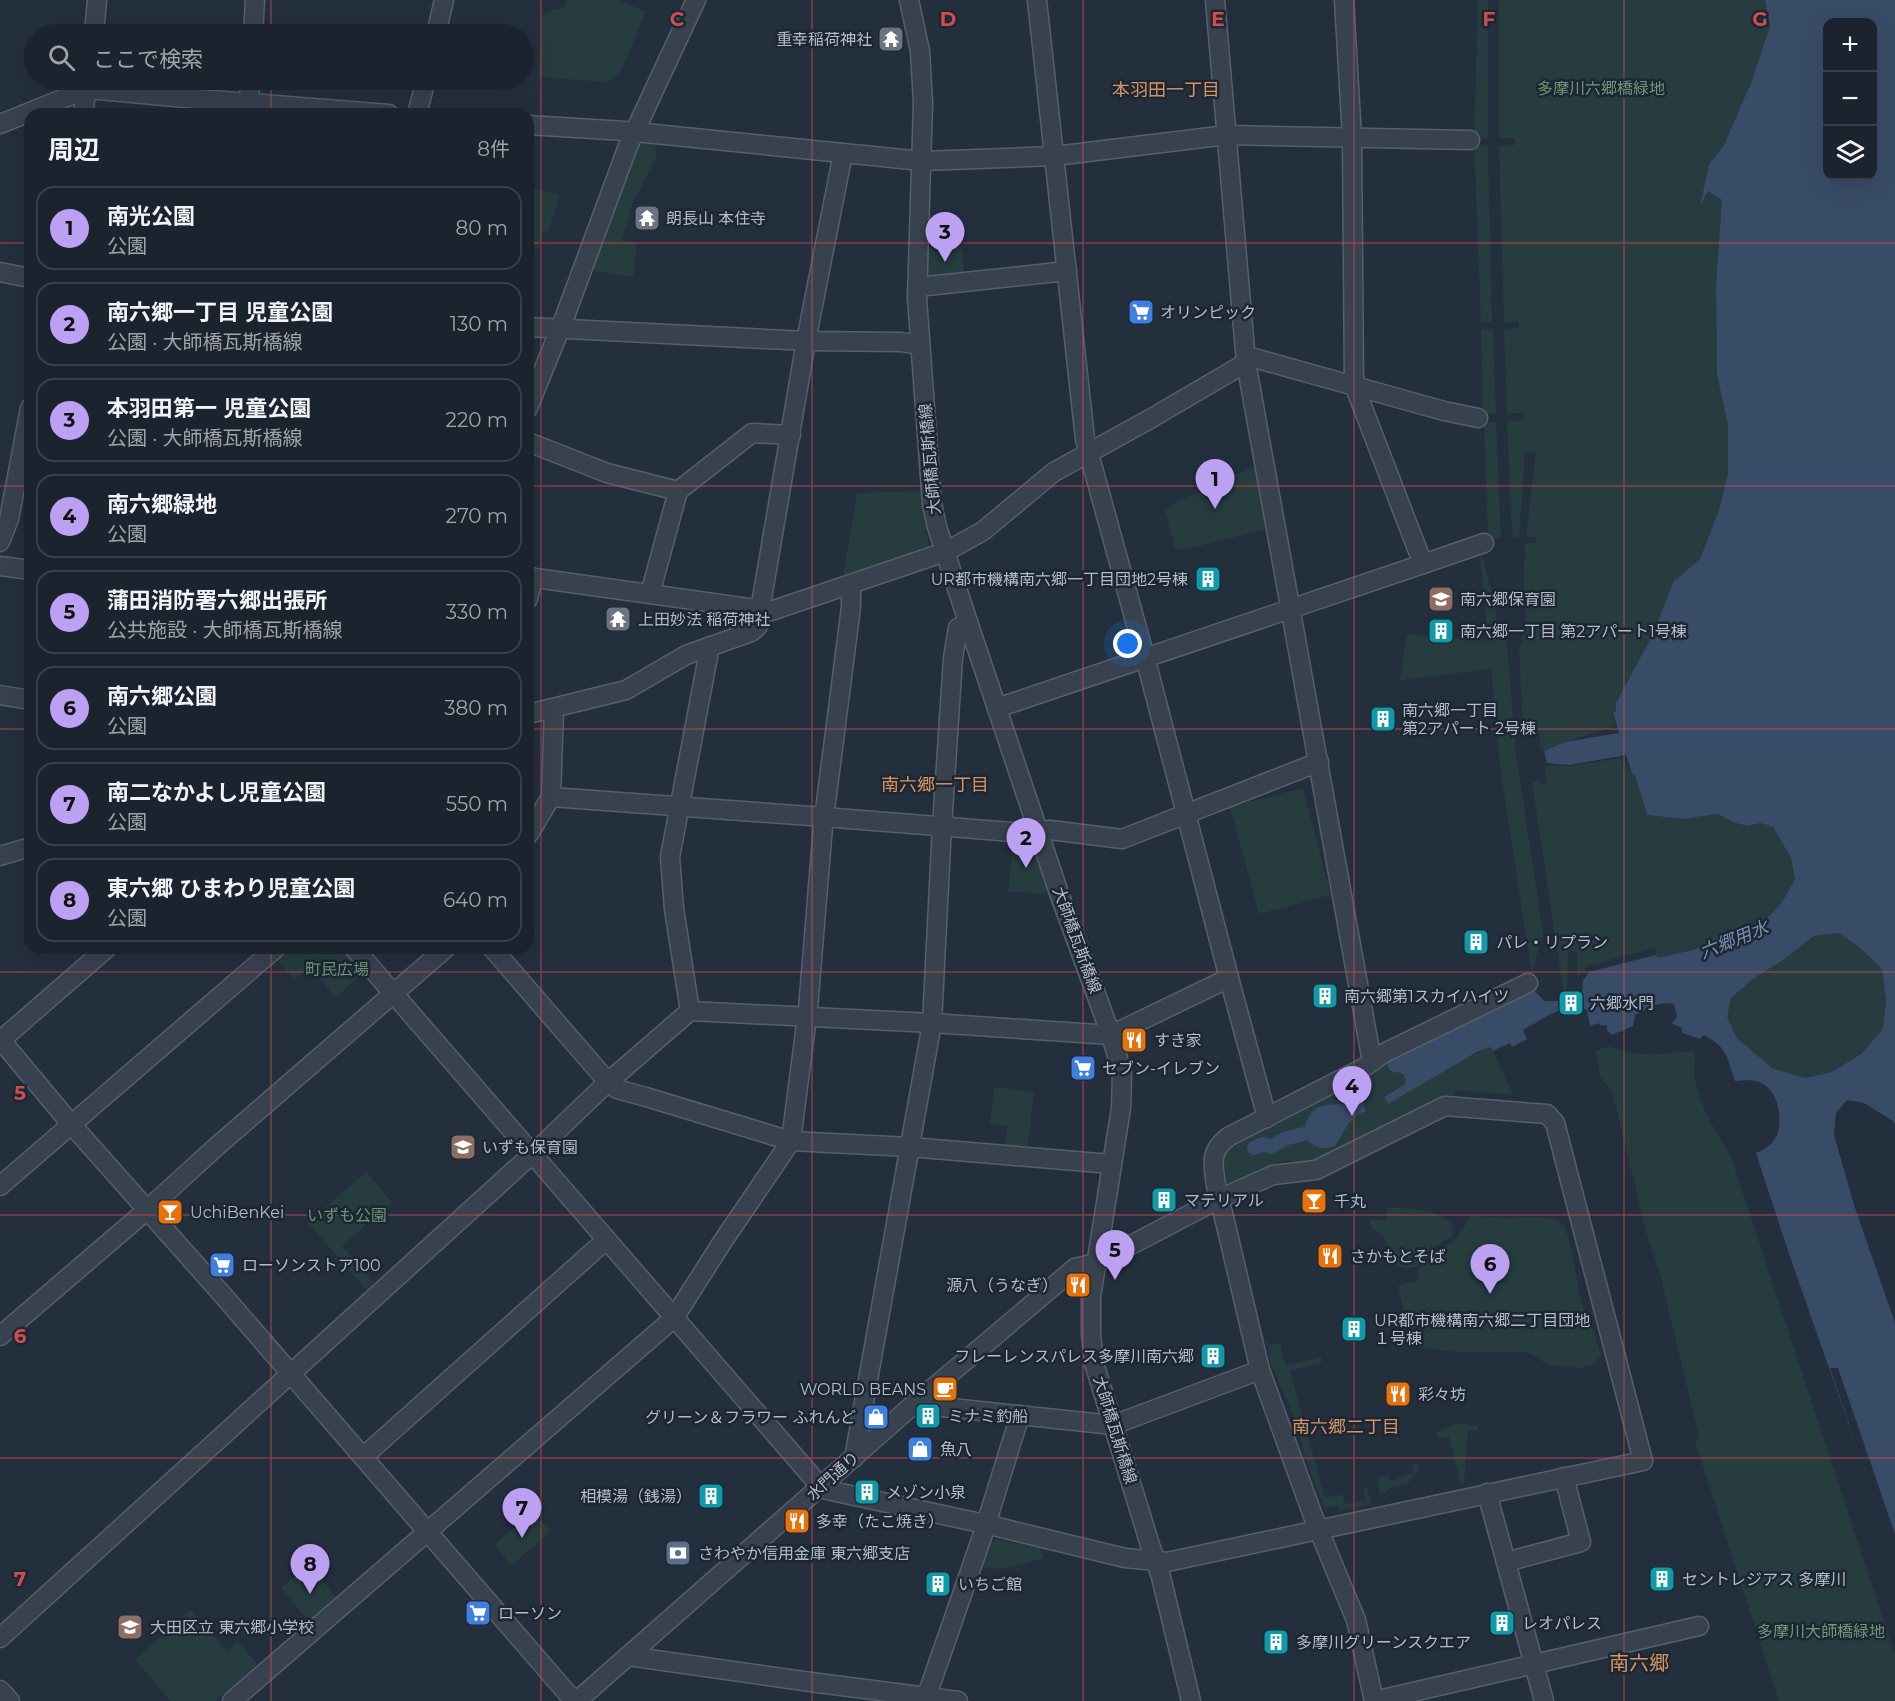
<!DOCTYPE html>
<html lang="ja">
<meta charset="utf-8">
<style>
:root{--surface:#1b232e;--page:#242b36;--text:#f1f3f6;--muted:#a0a4aa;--line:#39404a;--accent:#bca0f2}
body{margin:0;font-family:Montserrat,"Noto Sans JP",sans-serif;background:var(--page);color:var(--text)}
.controls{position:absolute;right:18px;top:18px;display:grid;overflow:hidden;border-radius:12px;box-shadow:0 6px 24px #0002}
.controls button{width:54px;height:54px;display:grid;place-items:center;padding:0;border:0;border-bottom:2px solid var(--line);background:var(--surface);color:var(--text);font:30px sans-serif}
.you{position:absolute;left:1128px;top:644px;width:21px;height:21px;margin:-15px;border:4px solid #fff;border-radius:50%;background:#1a73e8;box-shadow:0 0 0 9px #1a73e833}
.badge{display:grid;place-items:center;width:39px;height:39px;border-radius:50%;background:var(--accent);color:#111;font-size:20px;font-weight:700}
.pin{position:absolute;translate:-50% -50px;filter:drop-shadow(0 2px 3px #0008)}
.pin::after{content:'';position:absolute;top:32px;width:21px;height:18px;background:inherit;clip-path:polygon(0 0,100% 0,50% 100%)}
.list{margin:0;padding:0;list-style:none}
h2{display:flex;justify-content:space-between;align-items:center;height:78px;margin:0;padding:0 24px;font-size:26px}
h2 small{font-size:20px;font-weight:400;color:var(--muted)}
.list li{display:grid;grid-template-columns:39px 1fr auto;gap:18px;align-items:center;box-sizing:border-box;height:84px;margin:0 12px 12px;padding:0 12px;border:2px solid var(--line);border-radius:18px}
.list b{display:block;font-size:22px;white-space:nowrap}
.list p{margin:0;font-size:20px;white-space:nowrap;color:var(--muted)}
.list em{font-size:20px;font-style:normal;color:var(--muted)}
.icon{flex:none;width:33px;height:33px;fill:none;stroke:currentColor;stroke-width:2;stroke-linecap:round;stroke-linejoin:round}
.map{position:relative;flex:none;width:1895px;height:1701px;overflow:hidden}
.search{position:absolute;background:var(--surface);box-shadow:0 6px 24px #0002;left:24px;top:24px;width:510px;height:66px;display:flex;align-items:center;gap:15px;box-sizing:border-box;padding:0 21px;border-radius:33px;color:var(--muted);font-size:22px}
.panel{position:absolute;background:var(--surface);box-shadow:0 6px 24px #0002;left:24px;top:108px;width:510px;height:846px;border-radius:18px}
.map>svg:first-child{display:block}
</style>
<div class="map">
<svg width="1895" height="1701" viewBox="0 0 1895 1701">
<rect width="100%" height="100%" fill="#242f3e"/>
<g fill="#263c3f">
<path d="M567,0h51l28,12 -25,59 -15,11 -68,-5 5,-63h5l5,-5h10z"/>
<path d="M1478,0h10v137l-1,1h-13z"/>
<path d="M1499,0h266l5,25 -19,58 -28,64 -14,17 -8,39 7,-12 14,9 -6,85 1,90 11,50v48l-9,37 -19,49 -26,22 -22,55 -36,67v8l-4,1 4,14 -51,16 -17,9h-7l-2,-20 -14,2 -2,-3 -4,-81 7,-22 -3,-33 2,-50 11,-1v-6h-10l10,-85 -11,1 -6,84h-7l-5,-116 18,-1 -1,-7h-17l-3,-83 15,-2v-7l-15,1 -5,-176 16,-1v-7h-16z"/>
<path d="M638,138l17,1 1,19 -23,44 -11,38 15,3 -4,34 -46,-7z"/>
<path d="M1474,145l14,1v7l4,169h-11z"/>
<path d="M528,186l31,9 -10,36 -6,1 -4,17 -11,-2z"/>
<path d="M962,245l2,31 -38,4 1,-32z"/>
<path d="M1493,329l3,84 -13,1 -2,-84z"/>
<path d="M1484,422h12l5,116h-13z"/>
<path d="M1256,465l11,64 -84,21 -8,-2 -10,-36 4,-6z"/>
<path d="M920,491l9,56 -86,29 14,-83z"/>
<path d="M1480,555h2l13,51 2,17 9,8 10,123 27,178 -11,42 -31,-200 -10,-105 -91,11 7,-46 81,7z"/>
<path d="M1619,758c11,6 8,12 16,17l12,40 36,4 35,-5 15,8 14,4 13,-3 13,4 18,31 4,21 -13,23 -21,23 -38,9 -30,16 -35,9 -4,-11 -68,18 -3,7 -6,4v-25l-9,-1 -1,38h-4l-31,-207 8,-2 1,5 6,-1 -3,-18h27z"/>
<path d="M1303,788l28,107 -72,19 -29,-107z"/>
<path d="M1014,836l10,1 10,8 18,50 -44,-4z"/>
<path d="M1839,933l20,14 23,21 4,32 -2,29 -23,25 -29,18 -27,6 -33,-10 -35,-30 -11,-21 5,-19 22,-19 30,-19 31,-24z"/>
<path d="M285,948h63l19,22 -31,27 -27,-30 -15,13 -19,-23z"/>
<path d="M1611,1046c23,13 58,7 84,5 0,10 -2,20 0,29 6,28 20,51 35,74l165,501v46h-116l-84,-259 4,-5 -39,-163 -13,-39 -35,-144 -12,-14 -4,-27z"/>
<path d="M1491,1047l22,48 -58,-5 -3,16 -146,61 -18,-7 -8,2 -55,27 -6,-32 4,-9 40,-23 124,-62c5,9 15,8 19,17l-2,5 -20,11z"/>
<path d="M994,1087l40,5 -7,60 -22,-3 2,-23 -17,-2z"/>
<path d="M366,1172l26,30 -50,44 32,36 -8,7 -58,-66z"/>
<path d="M1387,1207c22,2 47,1 65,17l2,11 -18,11 -19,20 -6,2h-10l-6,-4 -11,-28 -13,-9 -2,-8 17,1z"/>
<path d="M1471,1216l32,2 38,-1 16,4 8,5 7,28 9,48 13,29 7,25 -9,9 -12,3 -31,-3 -22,-13h-69l-46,-6 -14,-60 19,-5 2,-12 17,-19 19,-9z"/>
<path d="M1280,1343l6,23 35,-9 1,5 -32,9 35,127 17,-4 3,10 21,-4 -3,-11 4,-1 4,16 -32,7 -1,-5 -13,2 -16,-39 -15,-52 -24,-55 -3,-17z"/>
<path d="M1459,1423l19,3v4l-10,1 -4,53 -3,1 -12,-48 -10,2 -2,-7z"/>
<path d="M1417,1463l2,7 -12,14 -17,4 -5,5 -5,1 -3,-16 12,-3 1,6 24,-8 -2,-8z"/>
<path d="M533,1511l18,20 -39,34 -18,-20z"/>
<path d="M996,1539l44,9 3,10c-19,5 -42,15 -61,9l9,-25z"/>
<path d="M309,1565l30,35 -28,24 -30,-36z"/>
<path d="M191,1610l36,41 11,-9 19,22 -42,37h-44l-36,-41z"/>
</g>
<g fill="#394c67" fill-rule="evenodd">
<path d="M1765,0h130v1125l-2,-4 -29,-18 -17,-3 -11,13 -2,22 20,70 41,118v233l-107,-305 -32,-98c19,-7 26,-21 23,-41 -2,-10 -4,-18 -12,-25 -9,-8 -20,-7 -32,-6 -8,-24 -8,-35 -32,-46l-3,4 -18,-6v-5l-10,-5 5,-6 -3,-13c-15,-3 -26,4 -39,11l-2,11 -21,9 -5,-5v-5l-6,1 -2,-3 -9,3 -3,-16 -5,-2 -6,1 -2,-12 8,-3 1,-13 6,-9 67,-17 2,3 35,-8 30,-16 38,-9 21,-23 13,-23 -4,-21 -18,-31 -13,-4 -13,3 -14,-4 -15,-8 -35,5 -36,-4 -12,-40 -3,-1 -6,-19 -56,10 -23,-2 -3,-12 21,-9 54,-9 -6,-21 3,-1v-8l36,-67 22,-55 26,-22 19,-49 9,-37v-48l-11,-50 -1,-90 6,-85 -14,-9 -8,15 9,-42 14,-17 28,-64 19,-57zM1828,22h44v154h-44zM1839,933l20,14 23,22 4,31 -3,29 -22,25 -29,18 -27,6 -33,-10 -35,-30 -10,-21 4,-19 22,-19 30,-19 31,-24z"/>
<path d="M1534,990l10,11h22l2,7c-17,4 -30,14 -45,22l4,9 -15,8 -2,-4 -17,8 -2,-4 -14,5 -89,52 -4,-7 20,-12 2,-5 -3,-6 -5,-2 -4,1 -4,-3 -3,-7z"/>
<path d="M1362,1100l4,11c-20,9 -19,17 -31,35 -15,5 -23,1 -32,-12 9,-42 30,-23 59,-34z"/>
</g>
<path fill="#242f3e" d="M1830,1368h8l57,166v25z"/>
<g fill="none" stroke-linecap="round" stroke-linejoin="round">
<path stroke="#394c67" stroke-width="14" d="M1254,1148l9,-4 8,3 13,-8 19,-5"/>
<g stroke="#565f6c" stroke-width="21">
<g id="minor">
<path d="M909,0l11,51 3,52 -6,195 15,206 5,23 31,95 92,274 51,139 11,38 -1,35 -30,189v37l3,29 57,185 10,29 30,124"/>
<path d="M1037,0l48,439 60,218 84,321"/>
<path d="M1215,0l31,362 126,700"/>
<path d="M94,34l3,-34"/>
<path d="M253,34l2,-34"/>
<path d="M436,34l8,-34"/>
<path d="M249,103l1,-23"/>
<path d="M83,114l5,-33"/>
<path d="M417,114l9,-34"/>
<path d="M0,124l87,-35 99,9 203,16"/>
<path d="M528,125l97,6 297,30 133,-5 172,-21 243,5"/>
<path d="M0,272l30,6"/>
<path d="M918,287l149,-16"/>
<path d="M528,327l278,14 95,1 19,3"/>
<path d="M528,408l36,-89 64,-173 68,-146"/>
<path d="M528,442l79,31 71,18 74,-58 39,2"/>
<path d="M0,542l9,-23 21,-111"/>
<path d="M1423,564l61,-21"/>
<path d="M0,566l30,4"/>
<path d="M528,577l243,34 174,-59 38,-21 71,-59 96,-53 104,-61 190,53 34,7"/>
<path d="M650,594l28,-103"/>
<path d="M528,599l5,-21"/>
<path d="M0,695l30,5"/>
<path d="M997,708l426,-144 -69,-179 -2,-247 -8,-138"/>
<path d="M528,714l98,-24 60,-35 65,-23c10,-6 9,-11 9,-22l46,-269 37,-188"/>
<path d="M551,797l273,20 201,16 25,-3 72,9 197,-77"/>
<path d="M528,835l23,-38 3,-88"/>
<path d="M0,856l30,-9"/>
<path d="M354,948l467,539 6,3 158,34 140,34 42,4 476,-101 -88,-338 -8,-9 -102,-8 -129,64 -43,5 -56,25 -107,56 -14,7 -21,5 -161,136 -337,297"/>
<path d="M492,948l116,134 9,7 29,8 145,44 119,6 201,17"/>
<path d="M690,1011l-16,-102 -4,-52 40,-211"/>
<path d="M0,1039l71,85 150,169 353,408"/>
<path d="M0,1041l107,-93"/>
<path d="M0,1186l276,-238"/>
<path d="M0,1336l147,-126 69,-63 230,-199"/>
<path d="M914,1404l199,21 147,-55"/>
<path d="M363,1457l243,-217"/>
<path d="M854,1458l78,-435 10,-197 11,-168 5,-30 10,-6"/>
<path d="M1487,1493l57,208"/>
<path d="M1506,1562l75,-20 -17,-65"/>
<path d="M0,1638l540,-491 68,-65 82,-71 242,12 179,12 118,-57 38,140"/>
<path d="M628,1656l190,27 140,18"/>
<path d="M0,1690l10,11"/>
<path d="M232,1701l442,-383 49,-77 68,-100 17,-132 15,-183 28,-219v-22"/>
<path d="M925,1701l58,-167 37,-119"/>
<path d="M1374,1701l-18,-81 -43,-104 -53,-146 -37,-157c-4,-10 -5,-18 -7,-28 -3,-21 -7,-33 12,-48l135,-69 21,-15 144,-70"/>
<path d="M1374,1701l325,-75"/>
</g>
</g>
<use href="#minor" stroke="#38414e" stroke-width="18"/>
</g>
<path fill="none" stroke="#ce4d50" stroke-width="1.5" stroke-opacity="0.55" d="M271,0v34M541,0v1701M812,0v1701M1083,0v1701M1354,0v1701M1624,0v1701M271,80v34M0,243h30M528,243h1367M0,486h30M528,486h1367M0,729h30M528,729h1367M271,948v753M0,972h1895M0,1215h1895M0,1458h1895"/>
<defs>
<g id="temple-square" transform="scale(1.35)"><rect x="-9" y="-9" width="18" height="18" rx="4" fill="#6b7280" stroke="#1d2633"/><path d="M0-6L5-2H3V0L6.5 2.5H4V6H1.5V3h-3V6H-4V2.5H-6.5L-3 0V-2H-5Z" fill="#fff"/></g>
<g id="supermarket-square" transform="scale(1.35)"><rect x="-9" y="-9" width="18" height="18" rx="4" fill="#3f7fe0" stroke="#1d2633"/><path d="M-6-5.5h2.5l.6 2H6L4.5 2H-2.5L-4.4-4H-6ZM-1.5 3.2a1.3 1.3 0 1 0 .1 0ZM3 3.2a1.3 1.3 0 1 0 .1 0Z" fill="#fff"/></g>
<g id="building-square" transform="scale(1.35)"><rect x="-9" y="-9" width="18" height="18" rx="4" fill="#0f9aa8" stroke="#1d2633"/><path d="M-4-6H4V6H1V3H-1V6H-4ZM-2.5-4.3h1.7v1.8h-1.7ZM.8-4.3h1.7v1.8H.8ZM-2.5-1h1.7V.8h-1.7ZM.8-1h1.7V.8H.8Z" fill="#fff"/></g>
<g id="school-square" transform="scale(1.35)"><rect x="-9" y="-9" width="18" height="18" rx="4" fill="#8d6e63" stroke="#1d2633"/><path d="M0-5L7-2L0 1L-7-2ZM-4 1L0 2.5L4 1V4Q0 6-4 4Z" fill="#fff"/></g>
<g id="restaurant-square" transform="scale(1.35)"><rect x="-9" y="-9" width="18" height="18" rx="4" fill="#e8710a" stroke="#1d2633"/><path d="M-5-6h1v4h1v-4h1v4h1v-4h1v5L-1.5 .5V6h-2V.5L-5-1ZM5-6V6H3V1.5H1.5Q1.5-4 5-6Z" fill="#fff"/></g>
<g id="bar-square" transform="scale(1.35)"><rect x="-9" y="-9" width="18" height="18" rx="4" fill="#e8710a" stroke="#1d2633"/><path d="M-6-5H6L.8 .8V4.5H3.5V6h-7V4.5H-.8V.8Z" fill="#fff"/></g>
<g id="cafe-square" transform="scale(1.35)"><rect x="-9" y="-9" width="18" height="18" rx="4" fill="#e8710a" stroke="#1d2633"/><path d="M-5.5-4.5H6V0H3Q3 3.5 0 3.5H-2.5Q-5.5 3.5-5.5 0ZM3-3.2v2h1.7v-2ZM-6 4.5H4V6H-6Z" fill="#fff"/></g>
<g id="shop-square" transform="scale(1.35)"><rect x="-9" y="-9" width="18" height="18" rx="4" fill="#3f7fe0" stroke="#1d2633"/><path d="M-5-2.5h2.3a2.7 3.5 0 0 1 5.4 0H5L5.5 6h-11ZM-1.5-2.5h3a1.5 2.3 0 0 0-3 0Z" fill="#fff"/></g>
<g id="bank-square" transform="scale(1.35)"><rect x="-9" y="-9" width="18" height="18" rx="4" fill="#5c6f8a" stroke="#1d2633"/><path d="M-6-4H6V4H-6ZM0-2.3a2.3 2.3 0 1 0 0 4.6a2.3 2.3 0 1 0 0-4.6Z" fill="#fff"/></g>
</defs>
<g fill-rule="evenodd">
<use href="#temple-square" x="891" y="39"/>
<use href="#temple-square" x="647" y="218"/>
<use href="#supermarket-square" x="1141" y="312"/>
<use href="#building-square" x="1208" y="579"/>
<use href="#school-square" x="1441" y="599"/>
<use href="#temple-square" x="618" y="619"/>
<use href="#building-square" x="1441" y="631"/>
<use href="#building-square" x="1383" y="719"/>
<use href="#building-square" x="1476" y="942"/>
<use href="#building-square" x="1325" y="996"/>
<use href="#building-square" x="1571" y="1003"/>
<use href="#restaurant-square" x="1134" y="1040"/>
<use href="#supermarket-square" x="1083" y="1068"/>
<use href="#school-square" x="463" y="1147"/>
<use href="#building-square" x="1164" y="1200"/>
<use href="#bar-square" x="1314" y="1201"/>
<use href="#bar-square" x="170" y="1212"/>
<use href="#restaurant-square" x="1330" y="1256"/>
<use href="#supermarket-square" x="222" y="1265"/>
<use href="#restaurant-square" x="1078" y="1285"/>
<use href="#building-square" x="1354" y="1329"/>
<use href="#building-square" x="1213" y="1356"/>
<use href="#cafe-square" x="945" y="1389"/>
<use href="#restaurant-square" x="1398" y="1394"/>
<use href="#building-square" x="928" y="1416"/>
<use href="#shop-square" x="876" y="1417"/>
<use href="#shop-square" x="920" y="1449"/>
<use href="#building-square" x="867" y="1492"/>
<use href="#building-square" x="711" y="1496"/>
<use href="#restaurant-square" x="797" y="1521"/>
<use href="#bank-square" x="678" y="1553"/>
<use href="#building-square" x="1662" y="1579"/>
<use href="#building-square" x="938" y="1584"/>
<use href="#supermarket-square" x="478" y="1613"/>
<use href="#building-square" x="1502" y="1623"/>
<use href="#school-square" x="130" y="1627"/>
<use href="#building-square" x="1276" y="1642"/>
</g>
<g text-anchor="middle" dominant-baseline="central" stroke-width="5" stroke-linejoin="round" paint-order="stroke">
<g font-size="16" fill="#b4bcc9" stroke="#1d2633" text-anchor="start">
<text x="872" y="39" text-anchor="end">重幸稲荷神社</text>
<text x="666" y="218">朗長山 本住寺</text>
<text x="1160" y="312">オリンピック</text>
<text x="1188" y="579" text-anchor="end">UR都市機構南六郷一丁目団地2号棟</text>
<text x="1460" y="599">南六郷保育園</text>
<text x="638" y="619">上田妙法 稲荷神社</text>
<text x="1460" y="631">南六郷一丁目 第2アパート1号棟</text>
<text x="1402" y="710">南六郷一丁目<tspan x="1402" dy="18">第2アパート 2号棟</tspan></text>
<text x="1496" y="942">パレ・リプラン</text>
<text x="1344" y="996">南六郷第1スカイハイツ</text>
<text x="1590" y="1003">六郷水門</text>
<text x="1154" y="1040">すき家</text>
<text x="1102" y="1068">セブン-イレブン</text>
<text x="482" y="1147">いずも保育園</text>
<text x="1184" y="1200">マテリアル</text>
<text x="1334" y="1201">千丸</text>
<text x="190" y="1212">UchiBenKei</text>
<text x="1350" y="1256">さかもとそば</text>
<text x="242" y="1265">ローソンストア100</text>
<text x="1058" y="1285" text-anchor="end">源八（うなぎ）</text>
<text x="1374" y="1320">UR都市機構南六郷二丁目団地<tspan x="1374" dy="18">１号棟</tspan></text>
<text x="1194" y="1356" text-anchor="end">フレーレンスパレス多摩川南六郷</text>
<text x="926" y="1389" text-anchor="end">WORLD BEANS</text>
<text x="1418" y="1394">彩々坊</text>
<text x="948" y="1416">ミナミ釣船</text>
<text x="856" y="1417" text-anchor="end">グリーン＆フラワー ふれんど</text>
<text x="940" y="1449">魚八</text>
<text x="886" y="1492">メゾン小泉</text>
<text x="692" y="1496" text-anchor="end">相模湯（銭湯）</text>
<text x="816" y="1521">多幸（たこ焼き）</text>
<text x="698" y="1553">さわやか信用金庫 東六郷支店</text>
<text x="1682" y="1579">セントレジアス 多摩川</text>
<text x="958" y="1584">いちご館</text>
<text x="498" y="1613">ローソン</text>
<text x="1522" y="1623">レオパレス</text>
<text x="150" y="1627">大田区立 東六郷小学校</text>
<text x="1296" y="1642">多摩川グリーンスクエア</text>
</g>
<g font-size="16" fill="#6b9a76" stroke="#1d2633">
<text x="1601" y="88">多摩川六郷橋緑地</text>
<text x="337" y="969">町民広場</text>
<text x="347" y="1215">いずも公園</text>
<text x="1821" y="1631">多摩川大師橋緑地</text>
</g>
<g font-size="16" fill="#b4bcc9" stroke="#1d2633">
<text transform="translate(930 459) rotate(-95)">大師橋瓦斯橋線</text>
<text transform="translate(1077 940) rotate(70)">大師橋瓦斯橋線</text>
<text transform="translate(1115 1430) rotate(73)">大師橋瓦斯橋線</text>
<text transform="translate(833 1476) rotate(-42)">水門通り</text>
</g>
<g font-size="18" fill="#d59563" stroke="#1d2633">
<text x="1166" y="90">本羽田一丁目</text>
<text x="935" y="785">南六郷一丁目</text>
<text x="1346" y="1427">南六郷二丁目</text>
</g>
<g font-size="18" font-style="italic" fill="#7c92b1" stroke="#1d2633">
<text transform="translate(1734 940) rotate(-22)">六郷用水</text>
</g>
<g font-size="20" fill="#d59563" stroke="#1d2633">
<text x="1639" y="1663">南六郷</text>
</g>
</g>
<g font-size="20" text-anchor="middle" font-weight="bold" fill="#ce4d50" stroke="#1d2633" stroke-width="5" stroke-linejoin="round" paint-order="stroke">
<text x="677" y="26">C</text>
<text x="948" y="26">D</text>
<text x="1218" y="26">E</text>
<text x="1489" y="26">F</text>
<text x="1760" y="26">G</text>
<text x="20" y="1100">5</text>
<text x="20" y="1343">6</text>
<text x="20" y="1586">7</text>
</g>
</svg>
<div class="controls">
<button>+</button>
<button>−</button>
<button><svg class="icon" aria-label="layers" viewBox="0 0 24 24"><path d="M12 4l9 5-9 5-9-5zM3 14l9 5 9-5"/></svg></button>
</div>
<div class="you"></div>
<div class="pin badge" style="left:1215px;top:509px">1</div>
<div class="pin badge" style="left:1026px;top:868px">2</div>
<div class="pin badge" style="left:945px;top:262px">3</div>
<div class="pin badge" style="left:1352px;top:1116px">4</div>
<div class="pin badge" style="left:1115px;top:1280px">5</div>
<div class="pin badge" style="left:1490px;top:1294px">6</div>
<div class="pin badge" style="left:522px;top:1538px">7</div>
<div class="pin badge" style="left:310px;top:1594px">8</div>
<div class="search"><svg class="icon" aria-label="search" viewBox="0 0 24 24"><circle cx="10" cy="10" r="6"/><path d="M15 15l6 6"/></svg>ここで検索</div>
<section class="panel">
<h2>周辺<small>8件</small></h2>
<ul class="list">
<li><span class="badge">1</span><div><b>南光公園</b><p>公園</p></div><em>80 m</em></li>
<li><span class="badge">2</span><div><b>南六郷一丁目 児童公園</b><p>公園 · 大師橋瓦斯橋線</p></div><em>130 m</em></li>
<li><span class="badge">3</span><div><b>本羽田第一 児童公園</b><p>公園 · 大師橋瓦斯橋線</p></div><em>220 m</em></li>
<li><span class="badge">4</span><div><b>南六郷緑地</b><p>公園</p></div><em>270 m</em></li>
<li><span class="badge">5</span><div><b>蒲田消防署六郷出張所</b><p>公共施設 · 大師橋瓦斯橋線</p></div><em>330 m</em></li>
<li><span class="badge">6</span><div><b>南六郷公園</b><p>公園</p></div><em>380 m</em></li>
<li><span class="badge">7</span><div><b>南二なかよし児童公園</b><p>公園</p></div><em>550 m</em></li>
<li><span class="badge">8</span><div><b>東六郷 ひまわり児童公園</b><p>公園</p></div><em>640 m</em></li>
</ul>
</section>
</div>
